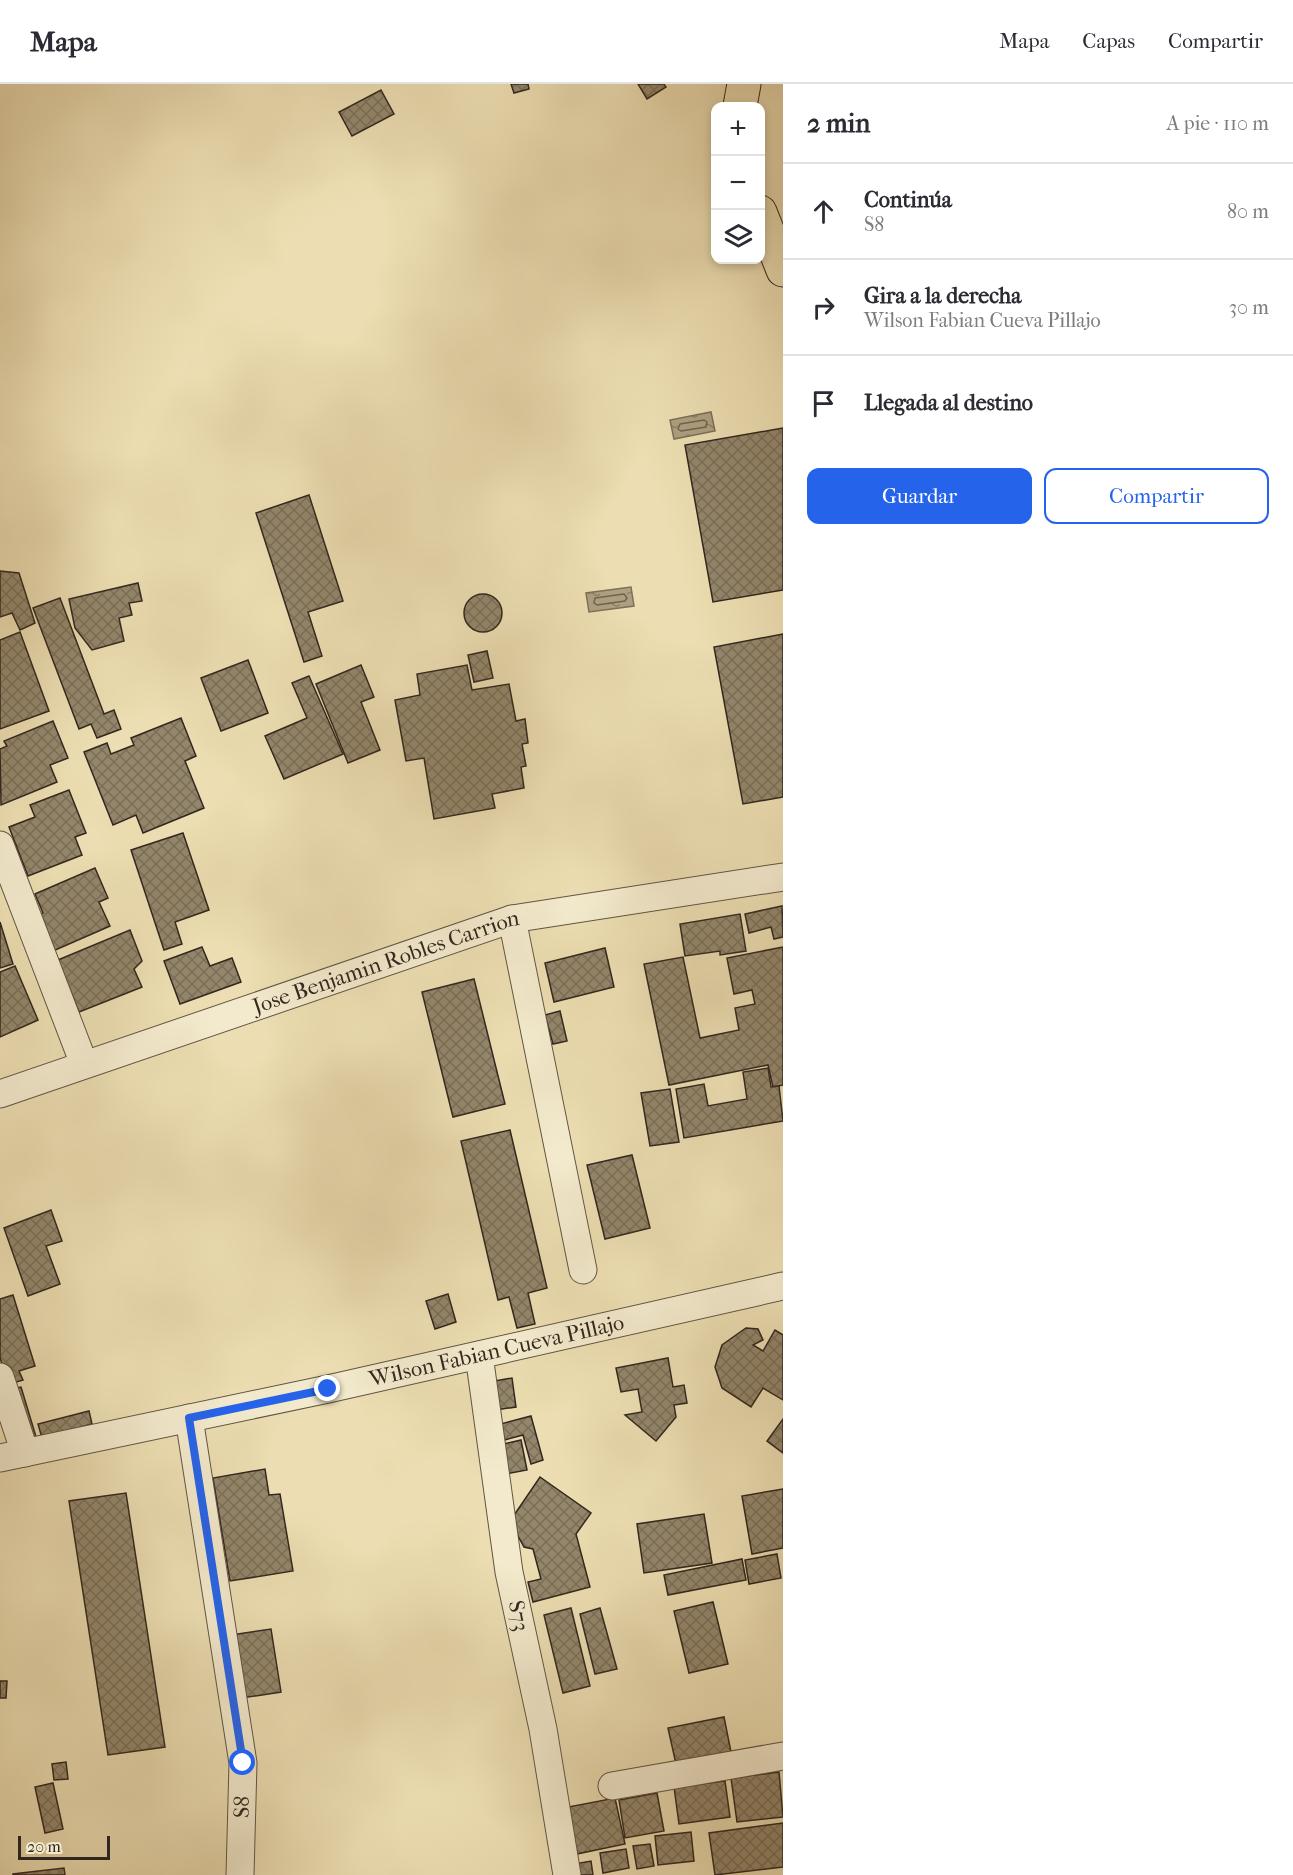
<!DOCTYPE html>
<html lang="es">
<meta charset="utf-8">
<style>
:root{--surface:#fff;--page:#f2f2f3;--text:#2b2b33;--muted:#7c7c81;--line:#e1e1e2;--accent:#2563eb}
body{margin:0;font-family:"IM FELL French Canon",serif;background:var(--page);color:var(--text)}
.controls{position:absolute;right:18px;top:18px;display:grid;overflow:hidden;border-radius:12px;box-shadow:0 3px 9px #0003}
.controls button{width:54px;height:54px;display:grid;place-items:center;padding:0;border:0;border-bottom:2px solid var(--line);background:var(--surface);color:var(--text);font:30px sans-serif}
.scale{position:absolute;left:18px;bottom:15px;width:92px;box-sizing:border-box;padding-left:6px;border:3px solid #32271f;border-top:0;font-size:16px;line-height:21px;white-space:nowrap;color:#32271f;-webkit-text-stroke:4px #f3eacd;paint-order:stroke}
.stop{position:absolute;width:18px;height:18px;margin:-14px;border:4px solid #2563eb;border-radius:50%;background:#fff}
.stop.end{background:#2563eb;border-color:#fff;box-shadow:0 2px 6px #0008}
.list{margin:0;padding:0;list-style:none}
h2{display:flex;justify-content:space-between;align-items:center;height:78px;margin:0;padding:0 24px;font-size:26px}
h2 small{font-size:20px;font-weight:400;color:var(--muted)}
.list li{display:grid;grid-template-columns:39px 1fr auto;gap:18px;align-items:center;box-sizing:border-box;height:96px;padding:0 24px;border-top:2px solid var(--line)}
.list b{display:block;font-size:22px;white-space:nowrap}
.list p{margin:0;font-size:20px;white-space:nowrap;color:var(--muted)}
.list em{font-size:20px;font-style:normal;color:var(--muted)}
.actions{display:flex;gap:12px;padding:18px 24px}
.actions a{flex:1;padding:14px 0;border:2px solid var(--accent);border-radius:12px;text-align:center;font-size:21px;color:var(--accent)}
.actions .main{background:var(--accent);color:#fff}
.icon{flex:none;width:33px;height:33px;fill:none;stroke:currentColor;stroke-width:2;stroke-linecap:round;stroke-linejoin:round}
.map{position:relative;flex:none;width:783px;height:1791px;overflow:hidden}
header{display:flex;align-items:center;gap:36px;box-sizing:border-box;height:84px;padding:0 30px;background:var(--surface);border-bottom:2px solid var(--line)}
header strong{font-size:28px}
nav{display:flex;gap:33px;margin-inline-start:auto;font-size:21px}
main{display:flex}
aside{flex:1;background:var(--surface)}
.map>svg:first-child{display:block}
</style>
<header>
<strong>Mapa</strong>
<nav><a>Mapa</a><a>Capas</a><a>Compartir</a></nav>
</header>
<main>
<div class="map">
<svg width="783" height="1791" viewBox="0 0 783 1791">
<defs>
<pattern id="water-ripples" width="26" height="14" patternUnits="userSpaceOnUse" patternTransform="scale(1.5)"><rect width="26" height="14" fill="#ada080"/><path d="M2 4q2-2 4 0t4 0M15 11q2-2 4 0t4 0" fill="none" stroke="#8d8268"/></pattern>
<pattern id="building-cross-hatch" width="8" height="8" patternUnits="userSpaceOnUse" patternTransform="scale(1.5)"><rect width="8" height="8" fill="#93866b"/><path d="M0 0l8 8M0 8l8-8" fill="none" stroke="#796e57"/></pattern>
</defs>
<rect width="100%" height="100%" fill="#ecdeb2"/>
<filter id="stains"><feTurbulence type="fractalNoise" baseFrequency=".00333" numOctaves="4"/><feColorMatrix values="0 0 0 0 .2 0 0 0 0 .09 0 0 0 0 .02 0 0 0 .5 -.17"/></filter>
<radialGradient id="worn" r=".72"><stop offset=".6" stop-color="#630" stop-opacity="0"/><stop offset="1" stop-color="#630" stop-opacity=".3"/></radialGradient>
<g fill="url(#water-ripples)" stroke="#7c7059" stroke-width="1.5">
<path d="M711,328l4,19 -41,8 -4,-19z"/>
<path d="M631,503l3,19 -45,6 -3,-19z"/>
</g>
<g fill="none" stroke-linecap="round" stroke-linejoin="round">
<g stroke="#706450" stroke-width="1.5">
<path d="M704,336l3,2 -1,5 -25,4 -3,-2 2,-5z"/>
<path d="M624,510l3,4 -2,3 -28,4 -3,-2 1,-5z"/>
</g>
</g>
<g fill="url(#building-cross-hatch)" stroke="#32271f" stroke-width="1.5">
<path d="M511,0h17l1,5 -15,4z"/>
<path d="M638,0h26l2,3 -19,12z"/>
<path d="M381,6l13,24 -42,22 -13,-24z"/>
<path d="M783,344v162l-70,12 -28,-157z"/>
<path d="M309,411l34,106 -35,11 14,44 -18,6 -48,-149z"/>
<path d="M0,487l19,2 16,50 -15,7 -8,-17 -12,4z"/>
<path d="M138,499l4,18 -13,2 3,12 -13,3 5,23 -32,9 -17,-22 -6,-29z"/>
<circle cx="483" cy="529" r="19"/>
<path d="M60,514l44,116 10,-4 7,19 -24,9 -6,-14 -12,5 -46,-121z"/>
<path d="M20,548l29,79 -49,18v-89z"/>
<path d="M783,550v163l-40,7 -29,-157z"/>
<path d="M487,567l6,27 -19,4 -6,-27z"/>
<path d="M248,576l20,53 -47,18 -20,-53z"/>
<path d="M361,581l13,32 -13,5 19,48 -32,13 -32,-79z"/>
<path d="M467,581l5,25 37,-6 7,37 9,-2 3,24 -6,1 4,22 -5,1 3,21 -32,6 3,14 -61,11 -10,-61 -18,3 -11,-61 25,-5 -3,-21z"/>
<path d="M309,592l34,78 -59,25 -19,-43 42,-18 -15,-35z"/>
<path d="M181,634l15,38 -11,5 19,47 -61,25 -7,-18 -23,10 -29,-73 23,-9 4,11 23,-9 -3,-7z"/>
<path d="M53,637l15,37 -18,7 7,17 -56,23 -1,-56 7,-3 -3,-5z"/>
<path d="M69,706l17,43 -11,4 7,18 -54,21 -19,-49 26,-10 -5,-12z"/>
<path d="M183,749l26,77 -34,12 7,22 -18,6 -33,-100z"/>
<path d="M95,784l13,30 -9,4 11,24 -57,25 -16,-35 6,-3 -8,-19z"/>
<path d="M782,822l1,31 -9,2 -3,-12 -22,6 -4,-19z"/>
<path d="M740,830l6,37 -26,4v-4l-35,5 -5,-32z"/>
<path d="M0,838l13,42 -13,4z"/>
<path d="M130,846l12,31 -8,8 8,18 -63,25 -21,-52z"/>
<path d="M202,863l8,19 22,-8 9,24 -61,22 -16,-43z"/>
<path d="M783,863v138l-10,2 -5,-22 -99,20 -25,-121 39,-7 17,81 39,-8 -4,-22 20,-4 -3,-14 -18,4 -7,-36z"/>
<path d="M605,864l9,39 -60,15 -9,-39z"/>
<path d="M15,882l23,54 -38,17v-65z"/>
<path d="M474,895l31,125 -52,13 -31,-125z"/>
<path d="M560,927l7,30 -14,3 -8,-29z"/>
<path d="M768,984l3,19 8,-1 4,35 -99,17 -8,-49 28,-5 4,22 39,-7 -4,-27z"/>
<path d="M670,1005l9,53 -29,4 -9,-53z"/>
<path d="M510,1046l37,158 -19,5 7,31 -18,4 -8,-31 -11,3 -37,-159z"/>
<path d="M632,1071l18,73 -45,11 -18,-74z"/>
<path d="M51,1126l11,31 -16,5 14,38 -32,12 -24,-68z"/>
<path d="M448,1210l8,28 -21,7 -9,-28z"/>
<path d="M13,1211l22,71 -16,5 4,9 -14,4 -9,-26v-59z"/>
<path d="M746,1244l12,1 5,11 -10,5 10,6 12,-21 8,5v65l-20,-12 -12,19 -29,-19 -7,-21 7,-22z"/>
<path d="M668,1274l5,29 11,-2 3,18 -13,2 2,12 -20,24 -31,-26 17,-3 -4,-23 -17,3 -5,-24z"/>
<path d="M512,1294l4,29 -28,4 7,-30z"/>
<path d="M21,1303l16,53 -11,3 -16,-54z"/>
<path d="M89,1327l3,13 -50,14 -4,-14z"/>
<path d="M531,1332l12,44 -12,4 -8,-29 -22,6 -4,-16z"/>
<path d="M783,1335v34l-16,-12z"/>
<path d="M521,1356l6,30 -27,5 -5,-29z"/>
<path d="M265,1385l4,26 11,-1 13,77 -63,10 -17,-103z"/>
<path d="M540,1393l51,36 -15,21 14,53 -57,15 -5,-20 13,-3 -8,-30 -9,-2 -14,-26z"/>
<path d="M783,1405v59l-31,6 -10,-58z"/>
<path d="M126,1409l39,254 -57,8 -39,-254z"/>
<path d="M704,1430l8,49 -68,10 -7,-49z"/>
<path d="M777,1470l4,24 -32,6 -4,-24z"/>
<path d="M742,1475l4,21 -78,15 -4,-20z"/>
<path d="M713,1518l15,62 -39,9 -15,-62z"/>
<path d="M571,1524l19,78 -27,7 -19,-78z"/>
<path d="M600,1524l17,61 -22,5 -15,-60z"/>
<path d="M271,1545l10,63 -39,6 -10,-63z"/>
<path d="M0,1597h7l-1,17h-6z"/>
<path d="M724,1633l7,35 -55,12 -8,-36z"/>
<path d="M66,1678l2,17 -14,1 -2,-16z"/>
<path d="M779,1688l4,45 -46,5 -6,-44z"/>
<path d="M725,1697l5,36 -51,7 -5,-37z"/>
<path d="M53,1699l10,46 -18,4 -10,-46z"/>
<path d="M657,1709l7,38 -39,7 -6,-38z"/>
<path d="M615,1714l10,46 -53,11 -9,-47z"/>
<path d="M783,1739v44l-68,8 -6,-42z"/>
<path d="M691,1748l3,29 -36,4 -3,-29z"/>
<path d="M650,1760l4,22 -17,3 -4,-23z"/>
<path d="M626,1765l3,19 -26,5 -3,-20z"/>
<path d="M591,1777l2,14h-17l-2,-11z"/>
<path d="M64,1784l1,7h-52v-1z"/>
</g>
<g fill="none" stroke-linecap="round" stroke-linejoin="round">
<g stroke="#605544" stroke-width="29">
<g id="minor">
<path d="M0,761l84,219"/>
<path d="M512,835l71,351"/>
<path id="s1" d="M0,1010l512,-175 271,-42"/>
<path id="s2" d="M479,1271l30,217 34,157 24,146"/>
<path d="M0,1293l25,76"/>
<path d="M189,1334l54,345 -3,112"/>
<path id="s3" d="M0,1374l328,-69 455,-103"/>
<path d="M612,1702l171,-30"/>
</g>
</g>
<g stroke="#32271f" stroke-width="35">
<g id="trunk">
<path d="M740,22l4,-22"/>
<path d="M760,128l23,58"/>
</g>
</g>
<use href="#minor" stroke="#f3eacd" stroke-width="27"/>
<use href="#trunk" stroke="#ecdeb2" stroke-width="33"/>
</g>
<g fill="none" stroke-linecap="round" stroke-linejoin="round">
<path stroke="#2563eb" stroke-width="8" d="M243,1679l-54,-345 139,-29"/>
</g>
<g text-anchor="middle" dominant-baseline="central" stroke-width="6" stroke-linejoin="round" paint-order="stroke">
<g font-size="22" fill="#32271f" stroke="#f3eacd">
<text stroke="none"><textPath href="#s1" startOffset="408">Jose Benjamin Robles Carrion</textPath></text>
<text stroke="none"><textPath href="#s3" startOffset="508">Wilson Fabian Cueva Pillajo</textPath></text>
<text stroke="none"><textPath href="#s2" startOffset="264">S73</textPath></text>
<text transform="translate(242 1723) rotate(-89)">S8</text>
</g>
</g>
<rect width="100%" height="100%" filter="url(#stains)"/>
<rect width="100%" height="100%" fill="url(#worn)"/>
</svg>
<div class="controls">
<button>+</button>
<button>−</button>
<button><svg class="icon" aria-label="layers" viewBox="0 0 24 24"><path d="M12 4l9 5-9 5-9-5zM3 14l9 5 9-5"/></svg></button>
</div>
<div class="scale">20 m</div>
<div class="stop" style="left:243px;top:1679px"></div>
<div class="stop end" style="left:328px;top:1305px"></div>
</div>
<aside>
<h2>2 min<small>A pie · 110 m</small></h2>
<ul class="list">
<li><svg class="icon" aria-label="ahead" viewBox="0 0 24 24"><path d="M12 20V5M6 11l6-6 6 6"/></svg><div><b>Continúa</b><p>S8</p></div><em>80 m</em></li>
<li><svg class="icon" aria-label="right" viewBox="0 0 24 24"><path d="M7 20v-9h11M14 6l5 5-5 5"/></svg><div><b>Gira a la derecha</b><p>Wilson Fabian Cueva Pillajo</p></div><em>30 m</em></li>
<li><svg class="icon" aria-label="arrive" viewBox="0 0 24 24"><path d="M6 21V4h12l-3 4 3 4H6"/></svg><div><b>Llegada al destino</b></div></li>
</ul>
<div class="actions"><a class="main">Guardar</a><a>Compartir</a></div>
</aside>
</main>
